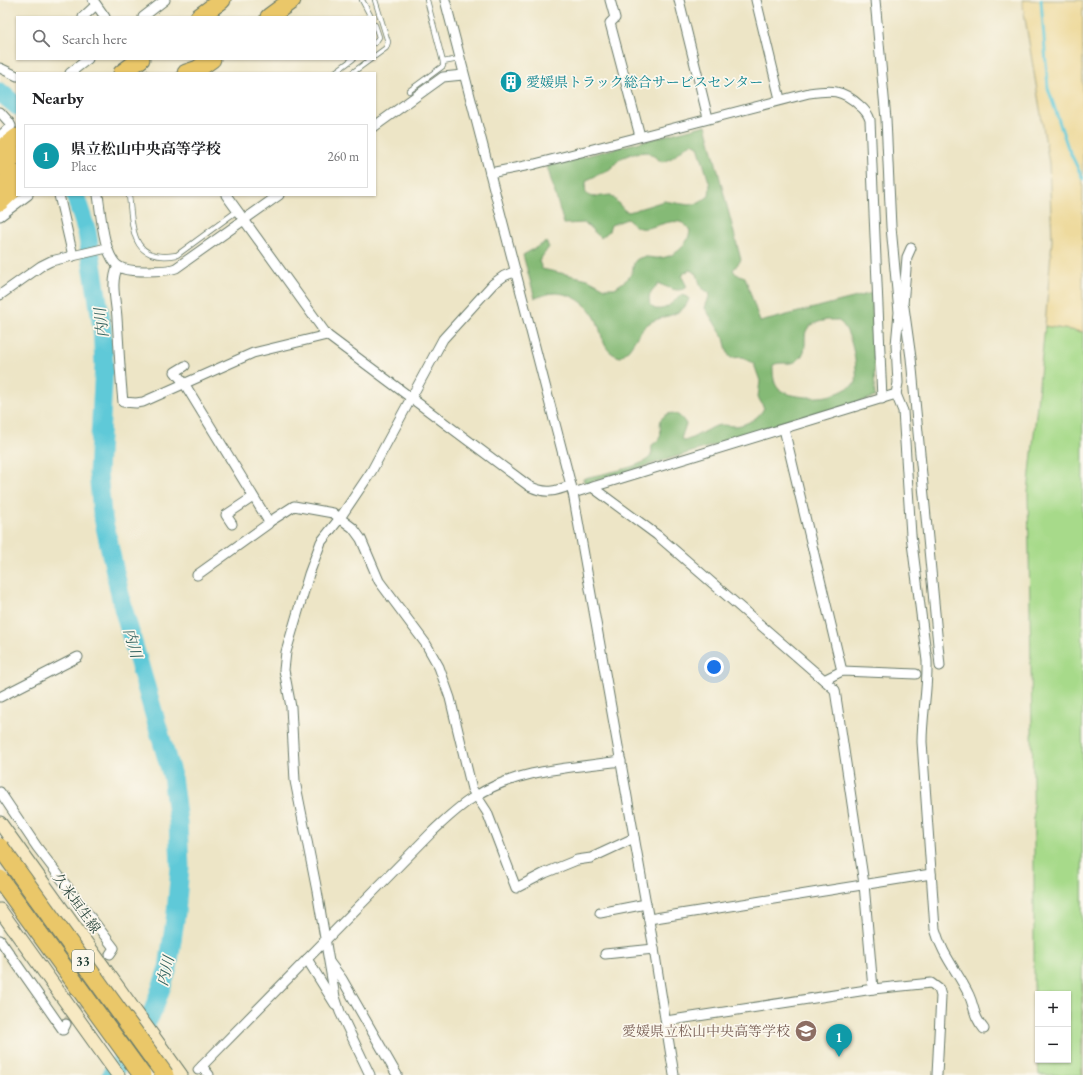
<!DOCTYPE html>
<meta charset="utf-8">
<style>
:root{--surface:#fff;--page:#f2f2f2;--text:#202124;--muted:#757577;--line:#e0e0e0;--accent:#1f6fb2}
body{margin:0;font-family:"EB Garamond","Noto Serif JP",serif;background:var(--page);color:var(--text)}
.controls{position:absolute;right:12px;bottom:12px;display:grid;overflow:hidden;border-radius:0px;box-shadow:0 1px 3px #0004}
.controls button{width:36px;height:36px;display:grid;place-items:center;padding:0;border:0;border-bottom:1px solid var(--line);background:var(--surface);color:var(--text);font:20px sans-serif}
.you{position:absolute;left:714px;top:667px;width:14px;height:14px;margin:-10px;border:3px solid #fff;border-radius:50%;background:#1a73e8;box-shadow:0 0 0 6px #1a73e833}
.badge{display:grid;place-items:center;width:26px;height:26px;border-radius:50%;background:var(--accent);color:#fff;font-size:13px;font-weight:700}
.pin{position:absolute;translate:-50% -33px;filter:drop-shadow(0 1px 2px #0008)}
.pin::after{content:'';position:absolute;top:21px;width:14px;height:12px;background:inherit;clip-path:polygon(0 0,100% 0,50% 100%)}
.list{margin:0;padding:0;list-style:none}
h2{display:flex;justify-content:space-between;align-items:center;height:52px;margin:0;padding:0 16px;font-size:17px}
h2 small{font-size:13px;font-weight:400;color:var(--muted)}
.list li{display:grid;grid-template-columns:26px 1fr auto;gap:12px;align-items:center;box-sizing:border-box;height:64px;margin:0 8px 8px;padding:0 8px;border:1px solid var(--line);border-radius:0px}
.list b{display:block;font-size:15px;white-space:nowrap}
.list p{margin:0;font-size:13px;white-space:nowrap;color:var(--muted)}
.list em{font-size:13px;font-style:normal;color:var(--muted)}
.icon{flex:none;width:22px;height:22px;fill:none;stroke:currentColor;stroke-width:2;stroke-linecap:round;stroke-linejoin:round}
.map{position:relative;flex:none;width:1083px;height:1075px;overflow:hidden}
.search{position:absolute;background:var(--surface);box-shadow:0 1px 3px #0004;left:16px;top:16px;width:360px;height:44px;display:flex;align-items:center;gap:10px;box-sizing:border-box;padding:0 14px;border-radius:0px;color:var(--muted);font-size:15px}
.panel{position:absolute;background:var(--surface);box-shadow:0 1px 3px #0004;left:16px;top:72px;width:360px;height:124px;border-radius:0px}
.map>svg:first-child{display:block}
</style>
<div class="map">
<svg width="1083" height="1075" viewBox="0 0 1083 1075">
<rect width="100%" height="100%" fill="#fbf7ec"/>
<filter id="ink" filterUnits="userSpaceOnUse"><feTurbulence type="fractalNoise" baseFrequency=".025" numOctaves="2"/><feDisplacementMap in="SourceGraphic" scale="8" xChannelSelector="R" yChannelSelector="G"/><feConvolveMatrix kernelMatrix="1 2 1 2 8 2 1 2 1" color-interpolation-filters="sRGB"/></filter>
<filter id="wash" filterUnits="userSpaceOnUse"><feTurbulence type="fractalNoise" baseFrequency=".012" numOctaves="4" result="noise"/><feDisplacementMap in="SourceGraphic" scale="16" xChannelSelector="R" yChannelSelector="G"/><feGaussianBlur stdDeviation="0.9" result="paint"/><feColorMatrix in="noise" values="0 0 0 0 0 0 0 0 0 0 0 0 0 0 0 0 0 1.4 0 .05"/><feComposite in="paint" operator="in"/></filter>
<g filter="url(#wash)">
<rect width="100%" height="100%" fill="#ede5c6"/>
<path fill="#a7da8a" stroke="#638c5f" d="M1045,326l38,6 -1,743h-43l-1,-15h30v-66h-30v62l-4,-49v-165l-6,-349z"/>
<path fill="#85ba76" stroke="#527c55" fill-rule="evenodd" d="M706,125l35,135 -8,10 3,4 9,3 15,45 112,-29 3,104 -290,87 -2,-5 2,-1c15,-4 56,-10 65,-21 3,-4 1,-8 2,-12 14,-9 6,-13 9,-26 10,-10 18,-6 25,5l-5,15 4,2c11,-4 20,-11 31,-15 6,-2 13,0 19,0 12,-1 24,-8 29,-18l-6,-11 2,-16 -6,-17 -11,-7 -12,1 -3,-4 -4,-16 -19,-30 5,-14 -9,-7 -4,-13 -7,-4 -6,3 -2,4 5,10c-10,7 -18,0 -28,-3 -9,6 -15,17 -4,25 14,2 16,-8 27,-14l7,3c-4,18 -25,17 -38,24 -14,7 -17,27 -31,35 -17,-5 -17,-19 -22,-33 -6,-17 -24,-31 -43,-31 -6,0 -14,3 -20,5l-12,-43 23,-13 3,5 -10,14 3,8 46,10 17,9h10c5,-4 12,-7 16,-14 3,-4 1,-10 5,-14 8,-6 16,-1 24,-2 15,-1 28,-13 30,-27 -10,-21 -36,0 -50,-3 -5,-1 -9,-6 -13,-9l-16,6 -2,6 -8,7 -16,-15 -21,1 -17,-58zM692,143l6,3 12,39 -1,11 -10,7 -10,2 -25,-4 -35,11 -5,-2 -13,-15c-14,1 -31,8 -24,-15l23,-11 11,-11 13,-5 14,-1 14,10c14,-3 18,-14 30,-19zM827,320c3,0 7,0 9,0 16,4 22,50 20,63 -8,5 -16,10 -25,12 -12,4 -46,3 -54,-8 -4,-6 -4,-15 -4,-22 9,-5 19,2 26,-6 16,-16 -9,-32 28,-39z"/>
<g fill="#eeda9e" stroke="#868c69">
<path d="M1022,0h61v332l-38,-6 7,-86 -3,-77z"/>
<path d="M1083,983v92h-1z"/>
</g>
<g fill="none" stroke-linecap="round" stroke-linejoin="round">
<path stroke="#5ec9d8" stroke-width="3" d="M1041,0l7,88 20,60 15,31"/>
<g stroke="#5ec9d8" stroke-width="19">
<path d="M0,92l17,14"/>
<path d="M75,195l12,37 15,95 2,38 -6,108 4,40 21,95 49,168 6,46 2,45 -4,46 -8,55 -15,43 -14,25 -28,39"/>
</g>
</g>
</g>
<g filter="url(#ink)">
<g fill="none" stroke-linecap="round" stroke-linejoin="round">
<g stroke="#c4c3a9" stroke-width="9" stroke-dasharray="9 4.5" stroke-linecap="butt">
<path d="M136,60l9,13"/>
<path d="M66,1024l44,-70"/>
</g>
<g stroke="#677867" stroke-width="6">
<g id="lane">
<path d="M362,0l9,17"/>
<path d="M375,0l13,42 -2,6 -11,8"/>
<path d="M427,0l16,62 16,-3"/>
<path d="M375,25l4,12 -4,6"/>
<path d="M334,73l19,-14"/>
<path d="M352,73l19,-14"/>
<path d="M409,91l34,-25v-4"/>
<path d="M129,195c4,35 2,68 48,60l60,-44"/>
</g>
</g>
<g stroke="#677867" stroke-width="11">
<g id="street">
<path d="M93,0l12,17"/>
<path d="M445,0l128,493 81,456 20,126"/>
<path d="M610,0l5,18 -5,5 30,113"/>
<path d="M679,0l29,118"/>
<path d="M756,0l24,99"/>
<path d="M875,0l11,119 5,108 8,85 -3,33 2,38 -2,11"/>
<path d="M83,17l13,-12"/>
<path d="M143,17l22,-17"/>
<path d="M0,68l17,8"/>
<path d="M70,73l18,-14"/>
<path d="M0,112l9,10 2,4 -11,10"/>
<path d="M375,126l68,-49 20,-2"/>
<path d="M490,173l45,-9 274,-71c22,-3 33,-4 50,12 5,4 9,8 11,15l12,279"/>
<path d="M59,195l14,61"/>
<path d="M98,195c3,18 5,59 20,71 7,5 18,5 27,5 10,-1 21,1 31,-3l103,-73"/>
<path d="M226,195l101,140 202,151c16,8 26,6 42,-1"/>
<path d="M0,216l28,-21"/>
<path d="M118,266c-8,17 -2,34 -1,52 2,29 3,56 6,84l13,1 7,-1 110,-49 74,-18"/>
<path d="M0,295l41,-29 10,-5 56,-13"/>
<path d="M904,307l7,51 29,308"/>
<path d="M900,311l3,-6 4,-48 4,-9"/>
<path d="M185,366l-10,6 9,11 85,139 25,-16 39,7 20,15 8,11 18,42 47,63 13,23 11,31 22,91 15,23 29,76 29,-15 32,-13 14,-2 43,-20"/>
<path d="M784,429l58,242"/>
<path d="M592,487l65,48 167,145 18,-9 74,3"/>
<path d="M573,493l323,-99 7,17 8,124 16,126c1,27 -5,54 -5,81l13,187c7,26 23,43 34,66 6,13 4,21 15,34"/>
<path d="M232,524l-6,-9 27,-18"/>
<path d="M197,575l71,-51 1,-2"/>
<path d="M824,680l11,10 29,194 9,105"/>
<path d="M0,697l78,-40"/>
<path d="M0,792l37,55 77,101 -4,6"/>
<path d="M600,913l46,-9"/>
<path d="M649,919l282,-45"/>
<path d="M0,940l63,90 3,-6"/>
<path d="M605,954l49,-5"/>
<path d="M307,959l28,45"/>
<path d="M330,963l12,16 55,96"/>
<path d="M666,1021l207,-32 58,-6 8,6 2,7 -4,79"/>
<path d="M202,1066l7,9"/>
<path d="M198,1070l235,-239c14,-13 27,-26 43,-35 42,-27 96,-28 145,-35"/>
<path d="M370,1075l-30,-63 -5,-15 -18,-106 -22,-110 -4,-74 -7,-37 2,-18 23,-78 12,-32 19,-24 31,-46 72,-133 50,-55 11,-8 12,-5"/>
</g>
</g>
<g stroke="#677867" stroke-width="15">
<g id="secondary">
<path d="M0,823l181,252"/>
<path d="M0,910l118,165"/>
</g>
</g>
<g stroke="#677867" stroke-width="19">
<g id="highway">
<path d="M199,17l23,-17"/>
<path d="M269,17l23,-17"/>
<path d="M122,73l19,-14"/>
<path d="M186,73l12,-4 14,-10"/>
<path d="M0,150l17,-13"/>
<path d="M0,167l17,-12"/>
<path d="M0,186l17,-12"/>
<path d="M0,202l17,-16"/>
</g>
</g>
<use href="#lane" stroke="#fff" stroke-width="4.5"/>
<use href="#street" stroke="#fff" stroke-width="9"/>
<use href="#secondary" stroke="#f7e9c3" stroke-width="13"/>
<use href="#highway" stroke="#eac769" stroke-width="17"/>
<g stroke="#677867" stroke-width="19" stroke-linecap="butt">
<g id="highway-bridge">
<path d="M0,847l165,228"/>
<path d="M0,879l142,196"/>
</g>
</g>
<use href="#highway-bridge" stroke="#eac769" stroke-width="17"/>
</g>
</g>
<defs>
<g id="building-disc" transform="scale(1.15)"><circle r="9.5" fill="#0f9aa8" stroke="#fbf7ec"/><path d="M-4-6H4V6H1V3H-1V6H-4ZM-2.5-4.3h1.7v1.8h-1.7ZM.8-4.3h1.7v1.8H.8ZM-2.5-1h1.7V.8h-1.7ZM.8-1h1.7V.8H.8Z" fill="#fff"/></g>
<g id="school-disc" transform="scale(1.15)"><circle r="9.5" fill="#8d6e63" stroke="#fbf7ec"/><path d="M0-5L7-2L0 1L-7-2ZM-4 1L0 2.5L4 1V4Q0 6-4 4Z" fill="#fff"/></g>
</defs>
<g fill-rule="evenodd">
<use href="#building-disc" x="511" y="82"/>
<use href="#school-disc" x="806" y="1031"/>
</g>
<g text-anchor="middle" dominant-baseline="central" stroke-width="3.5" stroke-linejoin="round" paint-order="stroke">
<rect fill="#fbf7ec" stroke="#61756b" stroke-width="1" x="72" y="950" width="22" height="22" rx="3"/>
<g font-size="13" font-weight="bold" fill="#1f3d34">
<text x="83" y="961">33</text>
</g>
<g font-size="14" fill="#0d838f" stroke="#fbf7ec" text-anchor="start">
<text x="526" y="82">愛媛県トラック総合サービスセンター</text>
</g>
<g font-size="14" fill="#1f3d34" stroke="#fbf7ec">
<text transform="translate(77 903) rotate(54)">久米垣生線</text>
</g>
<g font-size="14" fill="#785e54" stroke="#fbf7ec" text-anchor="end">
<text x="790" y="1031">愛媛県立松山中央高等学校</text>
</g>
<g font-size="15" font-style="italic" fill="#2f605d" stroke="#fbf7ec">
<text transform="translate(101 323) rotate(-96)">内川</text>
<text transform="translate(133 643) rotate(74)">内川</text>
<text transform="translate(165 971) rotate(-76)">内川</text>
</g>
</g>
</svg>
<div class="controls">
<button>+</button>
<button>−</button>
</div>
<div class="you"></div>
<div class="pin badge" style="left:839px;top:1057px;background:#0f9aa8">1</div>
<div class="search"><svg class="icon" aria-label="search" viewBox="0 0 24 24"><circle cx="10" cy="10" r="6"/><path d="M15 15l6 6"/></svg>Search here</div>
<section class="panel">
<h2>Nearby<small></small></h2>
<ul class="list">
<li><span class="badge" style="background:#0f9aa8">1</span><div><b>県立松山中央高等学校</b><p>Place</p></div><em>260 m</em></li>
</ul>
</section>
</div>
